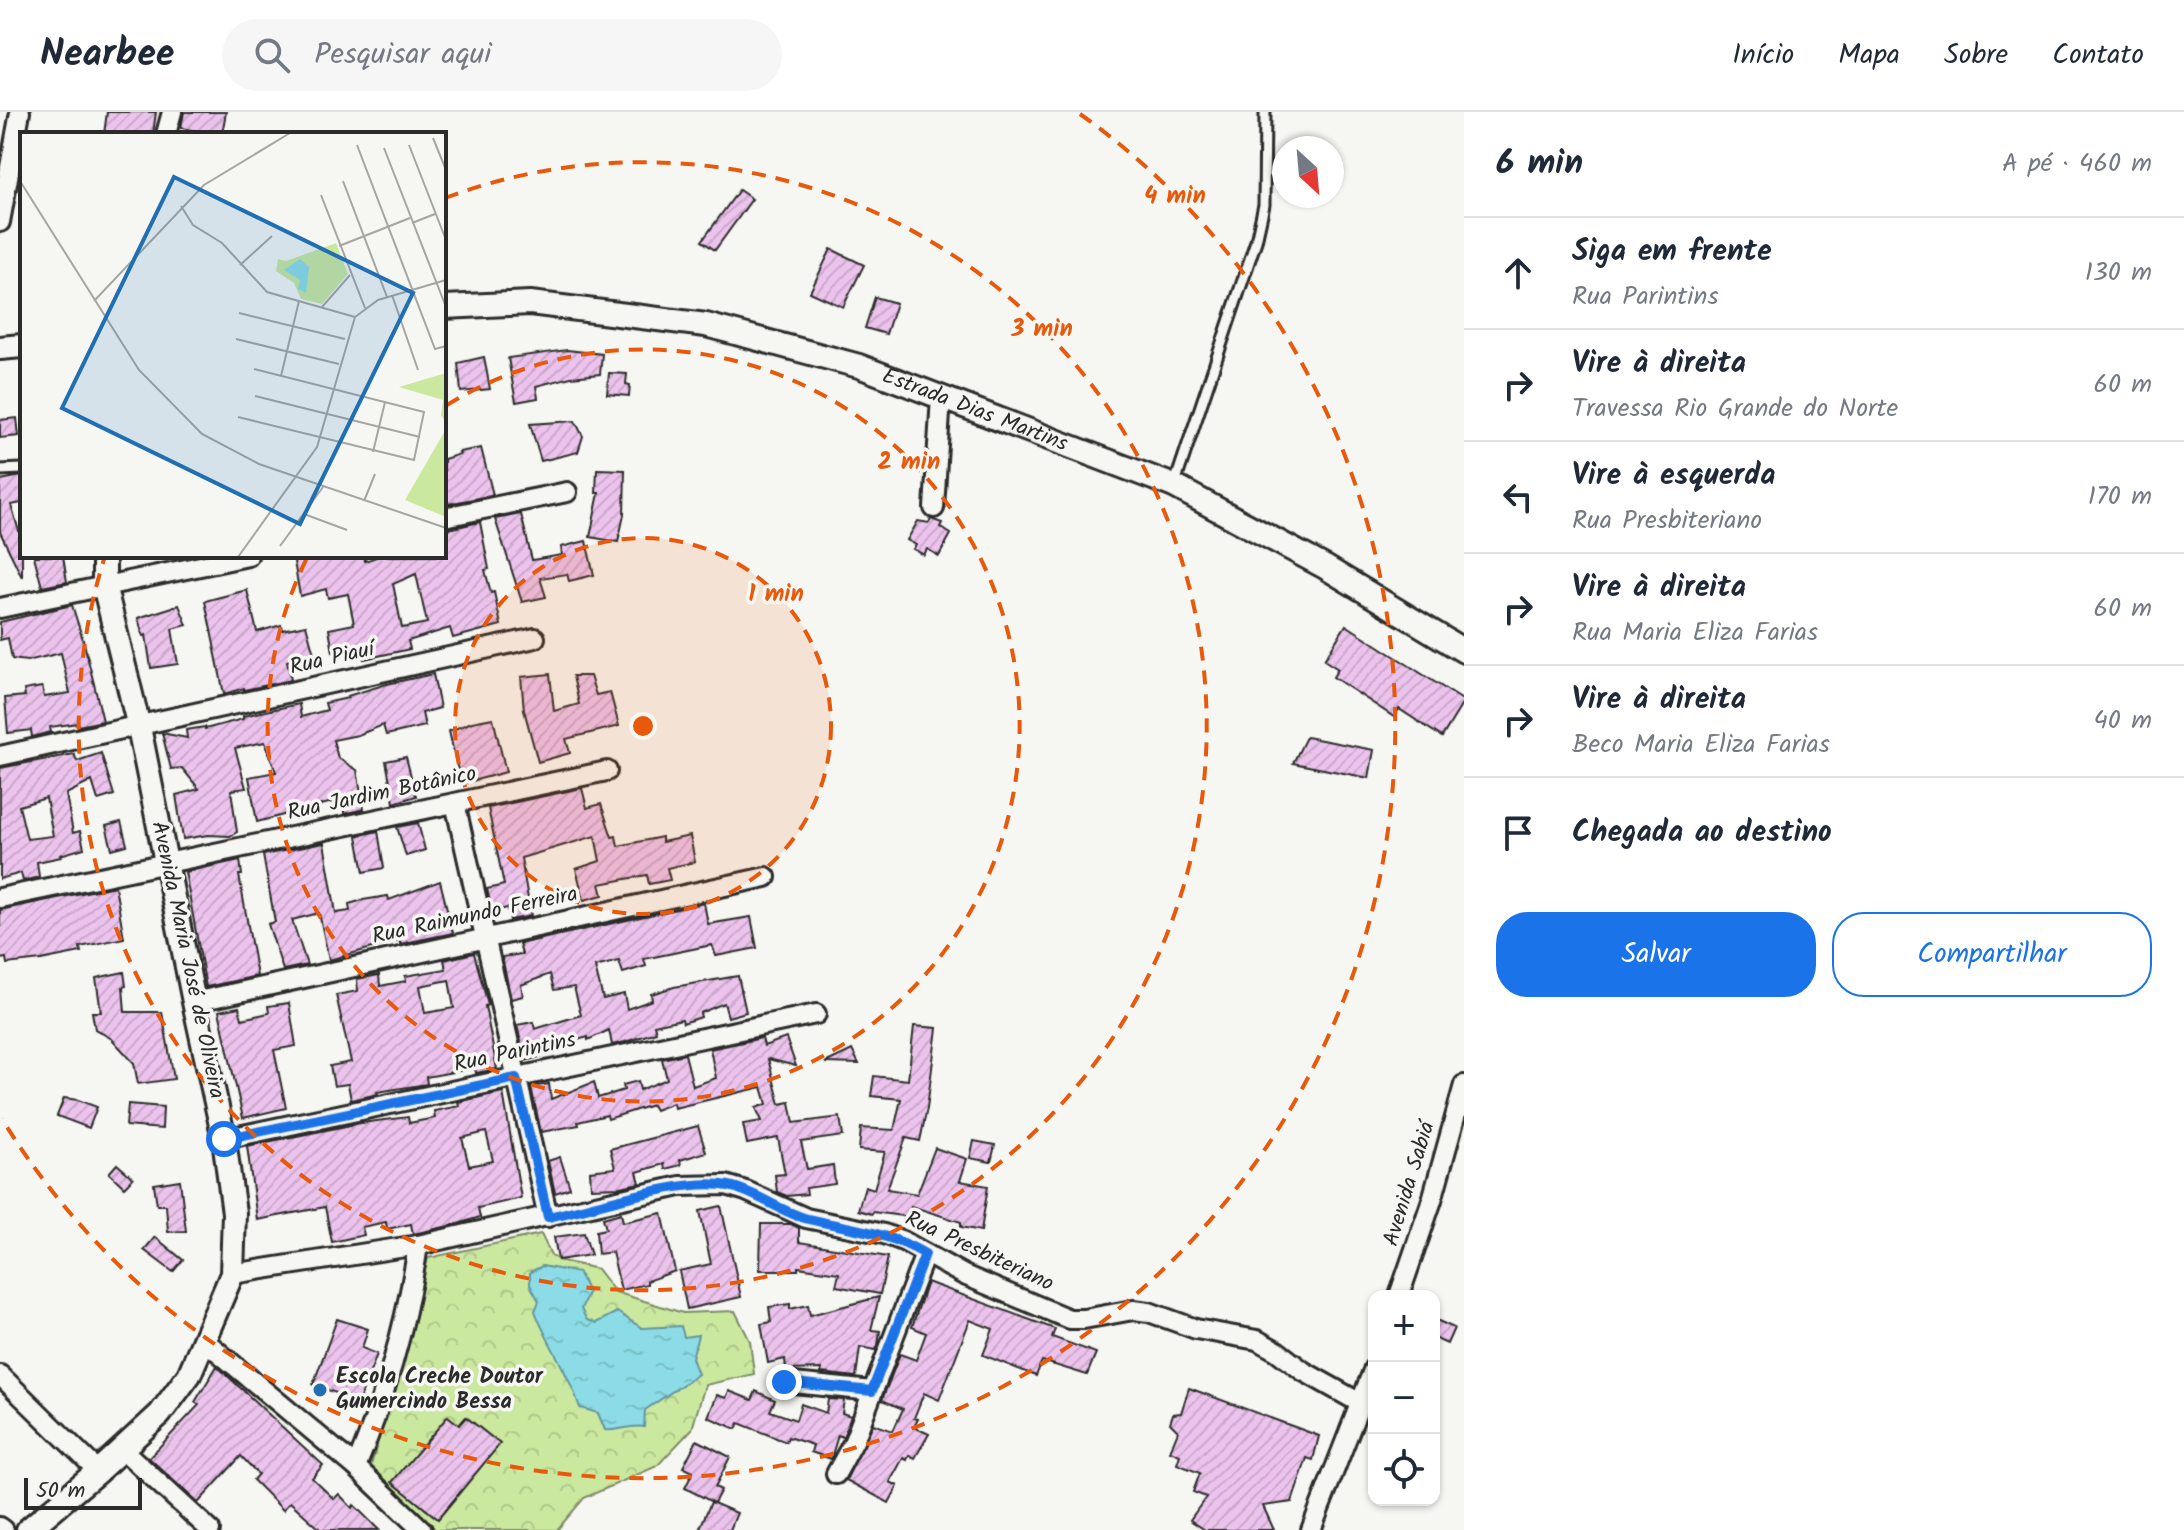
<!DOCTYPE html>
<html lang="pt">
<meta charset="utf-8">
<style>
:root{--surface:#fff;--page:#f6f6f7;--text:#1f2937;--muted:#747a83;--line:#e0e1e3;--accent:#1a73e8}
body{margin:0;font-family:Kalam,sans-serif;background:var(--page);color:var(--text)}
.controls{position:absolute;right:24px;bottom:24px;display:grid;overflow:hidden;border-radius:16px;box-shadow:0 2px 6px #0004}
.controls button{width:72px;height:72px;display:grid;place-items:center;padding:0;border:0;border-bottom:2px solid var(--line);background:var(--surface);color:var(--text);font:40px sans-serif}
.compass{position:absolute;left:1272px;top:24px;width:72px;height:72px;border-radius:50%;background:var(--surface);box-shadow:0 2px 6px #0004;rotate:154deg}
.scale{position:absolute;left:24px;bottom:20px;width:118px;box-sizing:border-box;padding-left:8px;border:4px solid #2b2b2b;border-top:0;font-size:22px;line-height:28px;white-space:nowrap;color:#2b2b2b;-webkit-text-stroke:6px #f6f6f2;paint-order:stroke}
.stop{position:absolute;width:24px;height:24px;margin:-18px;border:6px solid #1a73e8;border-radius:50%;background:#fff}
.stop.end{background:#1a73e8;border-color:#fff;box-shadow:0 2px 8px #0008}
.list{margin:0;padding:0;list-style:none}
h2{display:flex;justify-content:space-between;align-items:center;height:104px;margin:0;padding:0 32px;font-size:34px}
h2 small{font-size:26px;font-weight:400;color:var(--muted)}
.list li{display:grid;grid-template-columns:52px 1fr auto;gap:24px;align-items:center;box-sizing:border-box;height:112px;padding:0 32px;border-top:2px solid var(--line)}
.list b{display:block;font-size:30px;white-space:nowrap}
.list p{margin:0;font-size:26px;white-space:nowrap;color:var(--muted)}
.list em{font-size:26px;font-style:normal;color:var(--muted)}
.actions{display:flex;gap:16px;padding:24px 32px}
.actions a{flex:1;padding:18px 0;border:2px solid var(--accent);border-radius:32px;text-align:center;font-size:28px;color:var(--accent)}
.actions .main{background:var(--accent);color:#fff}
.icon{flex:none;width:44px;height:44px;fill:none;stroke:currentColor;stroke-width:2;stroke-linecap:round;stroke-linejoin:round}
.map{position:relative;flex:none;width:1464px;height:1418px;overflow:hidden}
header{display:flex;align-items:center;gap:48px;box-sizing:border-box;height:112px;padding:0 40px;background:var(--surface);border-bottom:2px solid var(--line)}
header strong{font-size:38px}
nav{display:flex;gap:44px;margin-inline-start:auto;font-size:28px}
.search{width:560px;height:72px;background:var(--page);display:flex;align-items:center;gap:20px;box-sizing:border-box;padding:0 28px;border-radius:44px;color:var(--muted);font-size:30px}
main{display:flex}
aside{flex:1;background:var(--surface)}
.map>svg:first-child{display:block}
</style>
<header>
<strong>Nearbee</strong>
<div class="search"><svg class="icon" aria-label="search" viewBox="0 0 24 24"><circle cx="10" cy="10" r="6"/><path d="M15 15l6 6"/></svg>Pesquisar aqui</div>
<nav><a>Início</a><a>Mapa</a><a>Sobre</a><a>Contato</a></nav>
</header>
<main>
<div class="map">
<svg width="1464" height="1418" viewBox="0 0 1464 1418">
<defs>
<pattern id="forest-crowns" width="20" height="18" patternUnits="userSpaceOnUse" patternTransform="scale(2)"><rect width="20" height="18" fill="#cbe89f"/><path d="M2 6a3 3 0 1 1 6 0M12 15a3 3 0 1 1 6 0" fill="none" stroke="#aec789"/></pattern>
<pattern id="water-ripples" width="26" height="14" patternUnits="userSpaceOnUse" patternTransform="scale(2)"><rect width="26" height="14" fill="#8bdce6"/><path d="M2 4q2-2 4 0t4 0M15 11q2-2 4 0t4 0" fill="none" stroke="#78bdc5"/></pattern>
<pattern id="building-hatch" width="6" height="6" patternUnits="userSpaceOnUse" patternTransform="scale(2)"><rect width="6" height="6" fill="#ecc3ec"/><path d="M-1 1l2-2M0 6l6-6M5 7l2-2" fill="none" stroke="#cba8cb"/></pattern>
</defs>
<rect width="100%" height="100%" fill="#f6f6f2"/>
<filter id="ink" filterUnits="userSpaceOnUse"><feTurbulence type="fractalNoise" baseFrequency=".0125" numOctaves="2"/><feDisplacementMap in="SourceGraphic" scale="16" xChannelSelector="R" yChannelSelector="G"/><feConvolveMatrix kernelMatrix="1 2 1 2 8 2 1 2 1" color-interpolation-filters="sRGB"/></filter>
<g filter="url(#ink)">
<path fill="url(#forest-crowns)" stroke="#7b8a65" stroke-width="2" d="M541,1122l10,21 7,5 39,9 18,23 68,21 52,-2 15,30 4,33 -49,11 -13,44 -35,37 -73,32 -27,32h-121l-66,-61 58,-211z"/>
<path fill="url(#water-ripples)" stroke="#65959b" stroke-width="2" d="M542,1154l37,7 9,20 -7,16 6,11 9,3 21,-11 25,16 39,-2 3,11 14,-2 -6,23 6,16 -53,36 -1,17c-14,-3 -25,5 -39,3l-7,-17 -18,-5c-11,-35 -32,-63 -45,-97l4,-10 -9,-16v-13z"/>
<g fill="url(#building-hatch)" stroke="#2b2b2b" stroke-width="2" fill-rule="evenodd">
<path d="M107,0h49l-3,22h-49z"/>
<path d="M184,0h42l-4,22h-25v-3l-16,-3z"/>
<path d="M739,78l13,9 -37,51 -13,-9z"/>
<path d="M831,137l33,16 -21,42 -33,-15z"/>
<path d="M875,185l21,6 -10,31 -21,-6z"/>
<path d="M567,238l35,4 -2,20 -29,3 -35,9 2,12 -22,4 -8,-44z"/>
<path d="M484,245l6,32 -29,3 -3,-29z"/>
<path d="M609,261l18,1 -1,10 4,1 -1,11 -22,-2z"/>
<path d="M17,306l2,18 -19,2v-18z"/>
<path d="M575,309l8,15 -5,16 -37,9 -11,-37z"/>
<path d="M481,336l12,47 -45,9 -4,-18v-27l16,-5 -1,-2z"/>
<path d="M597,357l28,1 -1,45 -6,27 -28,-5 9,-44h-3z"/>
<path d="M22,364v27l-11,2 11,36v36l-22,-45v-52z"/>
<path d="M521,402l11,46 30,-5 -1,-8 25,-6 8,34 -25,6 -2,-7 -27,4 6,19 -24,5 -27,-83z"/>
<path d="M931,407l11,4 -2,4 11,7 -12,22 -12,-7 -3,6 -11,-6 3,-4 -9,-5 11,-19 11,2z"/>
<path d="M480,410l9,47 -4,1 6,23 3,-1 7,33 -48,13 -3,-10 -42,13 2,8 -46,10 -6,-12 -25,5 -4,-23 25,-5 -6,-30 -20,4 -2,-9 -26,7 -7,-40h71l1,5 14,-5h65v-26zM416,462l11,49 -25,5 -9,-44z"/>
<path d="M34,444h29l4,26 -25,5z"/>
<path d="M247,478l10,42 24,-7 1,5 24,-5 8,29 -27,7 4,19 -47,10v-2l-20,6 -19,-93z"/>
<path d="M72,493l12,38 19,78 -25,5v-3l-28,4 1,5 -19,5 -1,-7 -23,3 -3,-35 20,-2 -1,-6 18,-3 2,10 26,-4 -9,-40 -34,8 -15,-2 -4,-21 -8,2v-18z"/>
<path d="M179,493l8,20 -15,4 6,35 -27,4 -5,-33 -3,1 -5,-18z"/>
<path d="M1346,513l118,76 -22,36 -43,-28 -5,8 -61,-40 5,-8 -14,-9z"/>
<path d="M433,562l7,34 -18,5 3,13 -39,9 -3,-10 -25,10 -25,5 5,18 19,12 7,39 -20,5v-15l-87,23 -8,-45 27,-5 -11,-30 -30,6 11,40 -15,2 6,42 -7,4 -22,-1 -25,4 -7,-44 23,-6 -17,-21 -11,1 -9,-36 25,5 -1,-8 19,-3v2l38,-10v-3l56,-12 2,13 26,-7 -2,-7 23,-5 -1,-2 40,-12z"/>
<path d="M550,562l4,37 25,-7 -6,-28h17l6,19 14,-3 9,34 -53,13 4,14 -32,9 -14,-52 -3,-33z"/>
<path d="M493,606l13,54 -45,12 -12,-53 23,-9z"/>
<path d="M1306,625l68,13 -5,28 -76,-15z"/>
<path d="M101,641l13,42 -16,5 -6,-19 -26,13 7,39 7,-2 4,17 -24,7 1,2 -24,5 2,15 -16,4 -2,-8 -21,6v-111l74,-14 3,7zM46,686l7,38 -26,3 -8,-33z"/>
<path d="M406,645l10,39 -22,7 -8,-42z"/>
<path d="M582,676l5,20 14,-4 11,33 4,-1 2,10 44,-9v5l28,-6 5,26 -28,6 3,12 -21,4 -2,-9 -47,9 3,11 -19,5 -8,-31 24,-8 -5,-25 -74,22 10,58 -21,4 -2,-12 -16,3 -5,-22 17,-4 -16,-77z"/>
<path d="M121,710l6,23 -15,4 -6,-23z"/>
<path d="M418,711l7,27 -19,6 -9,-29z"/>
<path d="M378,719l6,37 -20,4 -7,-36z"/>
<path d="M324,731l12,70 14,-2 -1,-7 14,-4 25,-4 1,4 51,-19 13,52 -53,11v-4l-71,20 -10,-47 -27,7 15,45 -24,5 -15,-46 7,-2 -12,-67z"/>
<path d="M240,748l2,15h-3l18,101 -51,11 -21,-115z"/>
<path d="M115,774l9,52 -44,9 1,5 -40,8 -34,4 -1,-6 -6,1v-49z"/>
<path d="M704,791l4,21 43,-7 6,31 -41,8 -4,-11 -68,14 2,7 -23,7 -4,-12 -24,6 8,32 21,-5 3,15 25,-9 -1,-6 23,-7 64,-11 8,36 -18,5 -4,-14 -24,10 1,4 -18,6 -1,-4 -28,6 2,7 -31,10 -13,3 -3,-15 -21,10v-3l-25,7 -22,8 1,4 -17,5 -8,-36 16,-3 2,7 46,-14 -7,-28 -20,3 -4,-16 -29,11 2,11 -12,3 -9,-42 20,-3 -3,-10z"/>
<path d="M474,841l14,52 -3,1 12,63 -21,4 -1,-5 -49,9 1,7 -50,8 1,2 -27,6 -3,-16 -14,2 -4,-20 21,-4 -15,-67 22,-4 -1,-12 22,-4 1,11 26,-5 -1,-5 41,-7 -2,-9zM449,868l5,28 -29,5 -5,-27z"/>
<path d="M124,860l2,14 -3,1 2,25h37l12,67 -36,5 -4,-21 -22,-24 -17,-10 -3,-17h9l-5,-34z"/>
<path d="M289,891l7,43 -22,4 12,58 -43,10 -24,-107 20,-4 3,12 27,-6 -1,-7z"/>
<path d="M914,914l23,2 -10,80 -7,33 -14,-3 -19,51 30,5 18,-46 32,11 -7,22 28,5 -7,45 -20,-4v-5l-50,-16 -1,11 -37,-5 -1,2 -14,-4 7,-24 9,3 11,-37 -26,-2 2,-22 33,2 7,-31 -30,-3 3,-20 34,4z"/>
<path d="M762,926l2,8 22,-8 10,28 -28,-7 12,45 10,-2 4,21 46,-6 3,19 -42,6 6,27 26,-4 2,19 -29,4 1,6 -20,2 -10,-4 -2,-17 10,-1 -7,-36 -31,6 -4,-20 19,-3 -6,-13 11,-4 -5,-17 -88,21 -1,-5 -18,7 -3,-5 -44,14 -1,-4 -29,7 1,3 -38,7 -10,-45 18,-3 2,15 43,-17 4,16 26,-8 -1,-5 15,-4 2,9 27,-11 -5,-20 23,-5 8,32 23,-8 -6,-29z"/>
<path d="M852,938l7,14 -34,-1z"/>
<path d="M503,980l18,106 -43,10 2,9 -22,7 -45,10 -2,-10 -24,5 -1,-7 -24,5 2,8 -32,7 -7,-35 -68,13 -10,-74 114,-23 47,-6 1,6 26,-5 -1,-7 25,-5 -1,-4zM486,1020l7,29 -24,5 -7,-28z"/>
<path d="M64,986l14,2 19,7 -8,21 -32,-12z"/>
<path d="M128,992l35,3 -1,22 -36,-3z"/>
<path d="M698,1014l8,26 -26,8 1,5 -16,4 -1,-5 -27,8 3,11 -20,4 -29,1 -1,-17 25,-3 -5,-19z"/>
<path d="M974,1029l21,4 -4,17 -21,-4z"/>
<path d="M560,1045l10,31 -15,5 -7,-32z"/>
<path d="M117,1052l16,14 -9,9 -15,-14z"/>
<path d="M180,1068l6,51 -18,1 -2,-27h-9l-3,-21z"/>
<path d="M721,1094l20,91 -54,12 -8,-38 32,-7 -11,-53z"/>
<path d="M621,1101l2,9 39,-9 13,58 -28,10v3l-26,6 -9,-38 -14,2 -2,-23 10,-2 -3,-11z"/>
<path d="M761,1112h30l8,4v14l89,15 -8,37 -44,-8 3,-13 -41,-6v3h-38z"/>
<path d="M584,1121l7,22 -33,5 -4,-23z"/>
<path d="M155,1125l28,23 -10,12 -29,-22z"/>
<path d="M927,1170l128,47 -3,8 44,16 -9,22 -45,-14 -6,15 -53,-21 10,-26 -23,-9 -31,80 -15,-7 -10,25 4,1 -4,8 15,7 -14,24 -6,-3 -2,5 -4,-2 -13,24 8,4 -9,17 -43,-23 27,-56 20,7 10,-22 -21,-9 18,-46 16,6 10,-27 -14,-6z"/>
<path d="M879,1185l-8,33 9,1 -2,14 -2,5 -16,-3 -4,30 -35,-4 1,-4 -36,1 -1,-11 -17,4 -7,-39 10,-2 -2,-15 21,-3v5l18,-4 2,10z"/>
<path d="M337,1207l31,10 -6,19 15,6 -18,47 -46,-16z"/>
<path d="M1434,1207l20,9 -7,16 -13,-6z"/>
<path d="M217,1254l106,99 -11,13 22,21 5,-5 13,14 2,-3 25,25h-58l-31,-28 -7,8 -30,-30 5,-6 -17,-18 -43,47 -49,-45 50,-53 -4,-3z"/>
<path d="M1189,1276l130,48 -6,24 -6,-2 -15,44 -29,4 11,24h-69l-15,-10 16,-23 -13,-5 7,-19 -23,-9 3,-9 -10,-4 8,-20 -8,-8 3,-9 8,-1z"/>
<path d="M729,1279l23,9 4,-9 19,9 -5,11 26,9 5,-16 25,9 2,-14 16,1 -2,13 9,3 -8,21 -5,-2 -7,24 -20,-7 2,-7 -25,-8 -2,5 -47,-19 -3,6 -28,-12 9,-22 9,3z"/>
<path d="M448,1304l11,9 7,-8 34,27 -62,75 -46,-37z"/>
<path d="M697,1328l33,17 -15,30 6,3 -7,13 -29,-15 8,-16 -10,-5z"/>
<path d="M711,1390l26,11 -7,17h-31z"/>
</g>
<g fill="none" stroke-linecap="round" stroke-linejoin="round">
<g stroke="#2b2b2b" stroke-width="15">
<g id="service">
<path d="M0,358l22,-1"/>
<path d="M1174,374l82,-245 8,-36 1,-93"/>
</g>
</g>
<g stroke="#2b2b2b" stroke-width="24">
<g id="minor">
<path d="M166,22l6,-22"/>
<path d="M0,110l20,-110"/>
<path d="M934,396l7,-111"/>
<path d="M444,405l123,-25"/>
<path d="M0,496l248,-52"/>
<path d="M0,644l535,-118"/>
<path d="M455,691l93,414"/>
<path d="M0,786l607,-127"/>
<path d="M194,890l572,-125"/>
<path d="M224,1027l592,-125"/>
<path d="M232,1162l186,-29 262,-59 46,-1 20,6 60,27 78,16 19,7 61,34 105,44h15l49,-9 16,2 47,17 61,11 20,11 26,20 59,33"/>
<path d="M1399,1184l33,-96 32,-115"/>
<path d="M205,1229l151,126 66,63"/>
<path d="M0,1263l98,96"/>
<path d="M784,1270l88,9"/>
<path d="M122,1337l88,81"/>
<path d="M356,1355c30,-72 51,-145 62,-222"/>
<path d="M836,1362l18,-33 71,-187"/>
<path d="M0,1415l4,3"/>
<path d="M1311,1418l63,-162"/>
</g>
</g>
<g stroke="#2b2b2b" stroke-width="28">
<g id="tertiary">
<path id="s1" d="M444,195l86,-4 176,22 153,41 315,120 151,81 139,84"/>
<path d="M0,236l22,-2"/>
<path d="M28,1418l70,-59 62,-57 29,-39 43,-101 2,-61 -10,-74 -30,-137 -55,-275 -35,-142v-29"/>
</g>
</g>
<use href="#service" stroke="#f6f6f2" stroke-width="9"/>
<use href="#minor" stroke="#f6f6f2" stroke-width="18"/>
<use href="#tertiary" stroke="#f6f6f2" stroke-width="22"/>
</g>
</g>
<g fill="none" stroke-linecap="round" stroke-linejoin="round" filter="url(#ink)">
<path stroke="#1a73e8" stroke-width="10" d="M224,1027l292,-61 32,139c48,-10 135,-40 181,-31 28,6 51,26 79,33 42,10 78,12 117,35l-53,137 -88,-9"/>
</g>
<circle cx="643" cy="614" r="188" fill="#e8590c" fill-opacity=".12"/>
<g fill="none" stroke="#e8590c" stroke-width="4" stroke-dasharray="14 10">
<circle cx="643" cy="614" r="188"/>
<path d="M447 293A376 376 0 1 1 307 446"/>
<path d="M445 86A564 564 0 1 1 105 444"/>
<path d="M1080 2A752 752 0 1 1 2 1007"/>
</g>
<circle fill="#1f6fb2" stroke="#f6f6f2" stroke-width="3" cx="320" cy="1278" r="8"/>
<g text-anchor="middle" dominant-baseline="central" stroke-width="7" stroke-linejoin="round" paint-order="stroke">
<g font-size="22" fill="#2b2b2b" stroke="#f6f6f2">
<text stroke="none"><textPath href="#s1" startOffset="546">Estrada Dias Martins</textPath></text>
<text transform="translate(332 547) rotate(-13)">Rua Piauí</text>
<text transform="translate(382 682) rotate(-12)">Rua Jardim Botânico</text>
<text transform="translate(475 804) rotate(-12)">Rua Raimundo Ferreira</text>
<text transform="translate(187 848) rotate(78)">Avenida Maria José de Oliveira</text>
<text transform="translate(515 941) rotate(-12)">Rua Parintins</text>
<text transform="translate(1410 1072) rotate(-73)">Avenida Sabiá</text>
<text transform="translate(979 1140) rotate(25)">Rua Presbiteriano</text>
</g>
<g font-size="22" font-weight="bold" fill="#2b2b2b" stroke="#f6f6f2" text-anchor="start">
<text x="336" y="1265">Escola Creche Doutor<tspan x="336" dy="25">Gumercindo Bessa</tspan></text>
</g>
</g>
<g transform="translate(20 20)">
<rect width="426" height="426" fill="#f6f6f2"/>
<path d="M316,111l12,31 -26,30 -21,-5 -7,-16 -18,-12 2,-12 8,2zM426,241v50l-5,-8 2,-15 -44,-13zM426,297v88l-41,-17z" fill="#cbe89f"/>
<path d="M280,127l9,8 -3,26 -8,-4 2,-9 -16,-10z" fill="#8bdce6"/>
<path fill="none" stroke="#a5a5a2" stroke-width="2" d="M413,6l13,32M337,13l78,204 11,-3M389,13l37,95M364,16l62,159M0,49l119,189 63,64 57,30 187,64M323,49l44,116M301,63l44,113M161,74l12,19 29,18 45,49 88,25M392,91l23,-9M319,114l71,-28M220,133l32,-29M372,163l26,75M74,169l110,-116 86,-52M302,175l28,-32M219,181l106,26M216,207l103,25M261,244l18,-75M235,264l165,41M218,285l176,43 10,-48 -170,-43M353,320l12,-50M344,369l11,-27M284,382l43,16M260,414l43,-59M218,425l79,-110 38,-130 23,-17 68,-20"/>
<path fill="#1f6fb2" fill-opacity="0.15" stroke="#1f6fb2" stroke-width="4" d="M154,45l239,116 -113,231 -238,-116z"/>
<rect width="426" height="426" fill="none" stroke="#2b2b2b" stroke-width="4"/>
</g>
<circle cx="643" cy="614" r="12" fill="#e8590c" stroke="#f6f6f2" stroke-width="4"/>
<g font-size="24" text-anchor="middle" font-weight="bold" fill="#e8590c" stroke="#f6f6f2" stroke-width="7" stroke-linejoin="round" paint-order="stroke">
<text x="1175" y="91">4 min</text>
<text x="1042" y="224">3 min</text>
<text x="909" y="357">2 min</text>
<text x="776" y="489">1 min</text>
</g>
</svg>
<div class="controls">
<button>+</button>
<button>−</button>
<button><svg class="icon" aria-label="locate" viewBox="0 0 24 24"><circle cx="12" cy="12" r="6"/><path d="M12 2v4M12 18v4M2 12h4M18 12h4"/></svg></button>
</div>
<svg class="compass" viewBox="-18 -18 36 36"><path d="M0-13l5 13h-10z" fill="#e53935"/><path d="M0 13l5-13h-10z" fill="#747a83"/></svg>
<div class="scale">50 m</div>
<div class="stop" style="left:224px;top:1027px"></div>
<div class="stop end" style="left:784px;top:1270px"></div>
</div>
<aside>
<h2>6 min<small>A pé · 460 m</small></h2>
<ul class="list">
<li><svg class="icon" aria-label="ahead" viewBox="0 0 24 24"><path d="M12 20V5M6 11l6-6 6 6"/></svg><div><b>Siga em frente</b><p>Rua Parintins</p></div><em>130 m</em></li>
<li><svg class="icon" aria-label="right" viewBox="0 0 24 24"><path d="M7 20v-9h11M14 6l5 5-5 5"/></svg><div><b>Vire à direita</b><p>Travessa Rio Grande do Norte</p></div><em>60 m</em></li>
<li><svg class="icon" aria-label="left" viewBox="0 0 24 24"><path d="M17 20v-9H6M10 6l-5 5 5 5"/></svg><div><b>Vire à esquerda</b><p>Rua Presbiteriano</p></div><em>170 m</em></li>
<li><svg class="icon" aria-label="right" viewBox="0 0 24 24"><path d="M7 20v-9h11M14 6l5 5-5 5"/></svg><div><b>Vire à direita</b><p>Rua Maria Eliza Farias</p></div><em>60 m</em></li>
<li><svg class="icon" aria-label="right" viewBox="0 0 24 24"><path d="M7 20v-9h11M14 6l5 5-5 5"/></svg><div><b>Vire à direita</b><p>Beco Maria Eliza Farias</p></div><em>40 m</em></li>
<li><svg class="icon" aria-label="arrive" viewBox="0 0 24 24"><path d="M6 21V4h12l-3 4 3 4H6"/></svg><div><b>Chegada ao destino</b></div></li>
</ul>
<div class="actions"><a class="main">Salvar</a><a>Compartilhar</a></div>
</aside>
</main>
